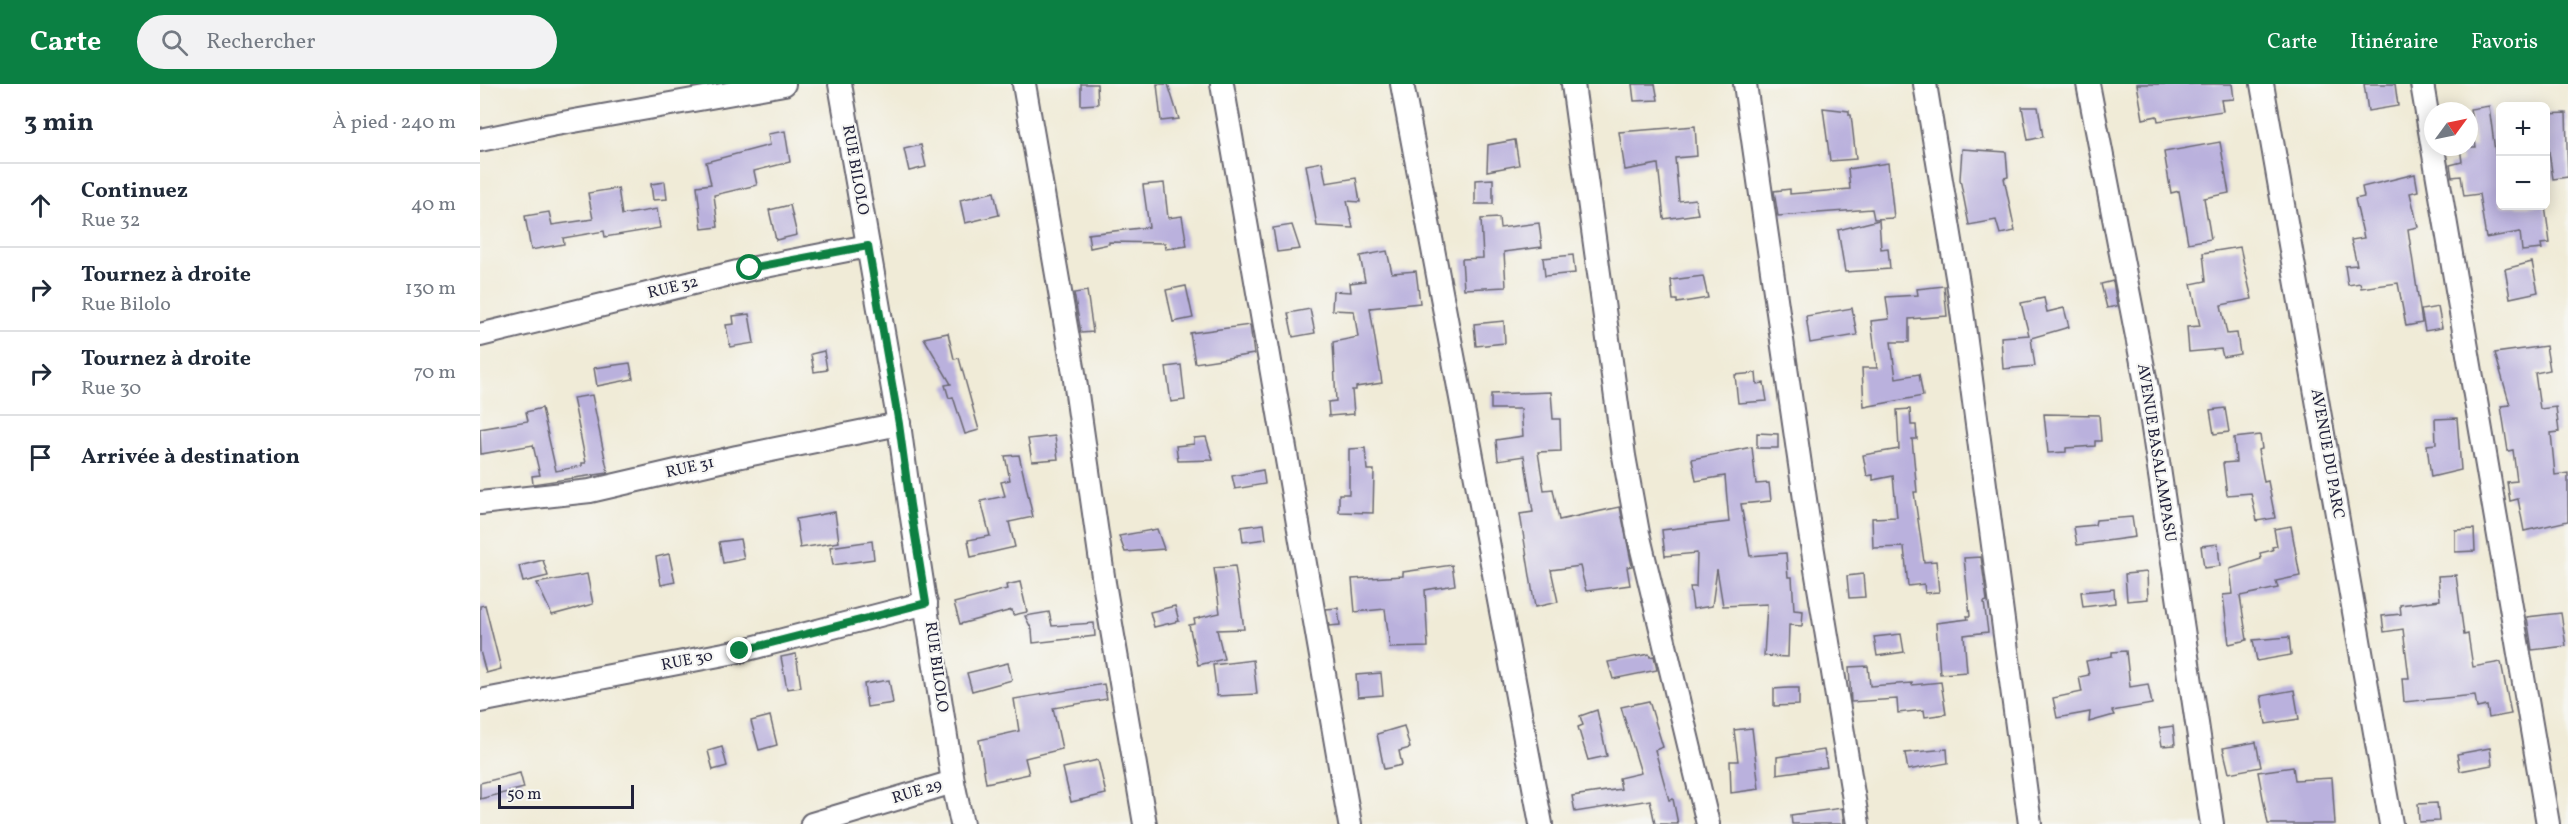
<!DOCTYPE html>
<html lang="fr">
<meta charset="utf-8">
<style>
:root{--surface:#fff;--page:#f2f2f3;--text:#1f2937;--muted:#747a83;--line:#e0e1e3;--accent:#0b8043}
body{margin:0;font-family:Vollkorn,serif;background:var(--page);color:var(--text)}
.controls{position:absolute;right:18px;top:18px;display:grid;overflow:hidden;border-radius:9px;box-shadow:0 3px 15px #0003}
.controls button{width:54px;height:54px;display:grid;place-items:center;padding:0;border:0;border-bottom:2px solid var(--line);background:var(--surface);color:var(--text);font:30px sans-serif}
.compass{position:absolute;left:1944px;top:18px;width:54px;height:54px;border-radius:50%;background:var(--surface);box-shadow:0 3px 15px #0003;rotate:57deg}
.scale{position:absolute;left:18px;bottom:15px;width:136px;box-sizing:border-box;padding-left:6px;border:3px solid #22223b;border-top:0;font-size:16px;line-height:21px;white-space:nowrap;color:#22223b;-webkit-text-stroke:4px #f6f6f2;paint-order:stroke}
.stop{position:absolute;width:18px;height:18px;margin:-14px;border:4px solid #0b8043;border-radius:50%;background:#fff}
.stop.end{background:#0b8043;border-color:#fff;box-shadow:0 2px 6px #0008}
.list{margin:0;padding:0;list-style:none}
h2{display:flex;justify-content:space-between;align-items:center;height:78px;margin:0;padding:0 24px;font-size:26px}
h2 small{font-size:20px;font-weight:400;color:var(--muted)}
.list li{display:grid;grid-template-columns:39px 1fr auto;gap:18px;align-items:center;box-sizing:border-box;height:84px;padding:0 24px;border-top:2px solid var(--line)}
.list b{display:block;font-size:22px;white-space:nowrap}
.list p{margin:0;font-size:20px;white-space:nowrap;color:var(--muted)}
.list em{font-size:20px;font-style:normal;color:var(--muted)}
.icon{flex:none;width:33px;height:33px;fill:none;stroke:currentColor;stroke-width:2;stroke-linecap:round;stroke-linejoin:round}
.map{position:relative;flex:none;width:2088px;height:740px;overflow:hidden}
header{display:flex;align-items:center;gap:36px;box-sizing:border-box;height:84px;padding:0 30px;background:var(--accent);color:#fff}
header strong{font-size:28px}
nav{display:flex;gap:33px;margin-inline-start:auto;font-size:21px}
.search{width:420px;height:54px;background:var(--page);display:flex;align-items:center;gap:15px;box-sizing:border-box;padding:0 21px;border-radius:33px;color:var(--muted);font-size:22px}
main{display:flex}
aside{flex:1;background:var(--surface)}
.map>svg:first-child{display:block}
</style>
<header>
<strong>Carte</strong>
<div class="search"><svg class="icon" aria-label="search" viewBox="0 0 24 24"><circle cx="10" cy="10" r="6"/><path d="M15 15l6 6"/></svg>Rechercher</div>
<nav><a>Carte</a><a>Itinéraire</a><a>Favoris</a></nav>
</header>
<main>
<aside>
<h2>3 min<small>À pied · 240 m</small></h2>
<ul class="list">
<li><svg class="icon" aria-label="ahead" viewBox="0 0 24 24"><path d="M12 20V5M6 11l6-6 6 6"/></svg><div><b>Continuez</b><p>Rue 32</p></div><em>40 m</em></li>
<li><svg class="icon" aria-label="right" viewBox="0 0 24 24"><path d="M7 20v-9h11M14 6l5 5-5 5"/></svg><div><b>Tournez à droite</b><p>Rue Bilolo</p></div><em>130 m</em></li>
<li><svg class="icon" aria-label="right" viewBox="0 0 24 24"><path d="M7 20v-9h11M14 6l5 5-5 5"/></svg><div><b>Tournez à droite</b><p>Rue 30</p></div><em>70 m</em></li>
<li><svg class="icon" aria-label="arrive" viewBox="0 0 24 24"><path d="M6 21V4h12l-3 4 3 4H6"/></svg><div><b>Arrivée à destination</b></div></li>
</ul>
</aside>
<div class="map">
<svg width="2088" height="740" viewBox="0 0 2088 740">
<rect width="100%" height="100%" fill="#f6f6f2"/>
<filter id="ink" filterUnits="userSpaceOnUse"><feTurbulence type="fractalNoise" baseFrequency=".0167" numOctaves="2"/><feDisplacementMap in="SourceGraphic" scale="12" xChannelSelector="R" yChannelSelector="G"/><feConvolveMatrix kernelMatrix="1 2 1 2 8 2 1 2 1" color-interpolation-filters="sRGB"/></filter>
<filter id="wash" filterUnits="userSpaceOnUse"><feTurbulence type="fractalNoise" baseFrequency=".008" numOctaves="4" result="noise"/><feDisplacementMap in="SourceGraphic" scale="24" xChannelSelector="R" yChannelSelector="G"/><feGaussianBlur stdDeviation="1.35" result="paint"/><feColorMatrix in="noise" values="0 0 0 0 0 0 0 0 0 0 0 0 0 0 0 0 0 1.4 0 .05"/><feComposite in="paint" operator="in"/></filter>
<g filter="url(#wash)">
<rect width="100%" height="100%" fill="#f0ebd7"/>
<g id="blocks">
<g fill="#bab1dd">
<path d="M601,0h16l1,20 -17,1z"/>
<path d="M677,0h11l11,35 -18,2z"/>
<path d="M1152,0h23l3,16 -24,1z"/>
<path d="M1657,0h95l2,15 -13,1 2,11 -65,10 -1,-5 -14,3z"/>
<path d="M1884,0h31l3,22 -30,5z"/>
<path d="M2009,22l11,83v17h45l5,37 -9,1 1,5 -20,2 -2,-19 -34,6 -7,-44 -15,2 -3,-20 -9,1 -2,-12 12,-3 -2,-15h16l-6,-38z"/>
<path d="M1542,23h16l5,30 -15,3z"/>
<path d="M1343,24l26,3v4h2l5,44 -26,2z"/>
<path d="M2086,29l2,64 -15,2 -7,-47v-18z"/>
<path d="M1215,42l2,30 -22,2 4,43 16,-2 3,15 -34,5 -6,-55 -33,6 -6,-38z"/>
<path d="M305,47l5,31 -36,9 3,14 -43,10 4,32 -16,2 -5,-43 14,-2 -5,-22 64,-17 -2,-11z"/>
<path d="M1035,56l4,25 -32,6 1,-26z"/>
<path d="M1740,58l9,51 -25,5 7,41 -23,4 -9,-52 -8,2 -7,-41z"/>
<path d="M441,61l5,22 -17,4 -5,-22z"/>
<path d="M1482,65l44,3 2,25 -4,1 11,53 -15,3 -4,-14 -27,5 -9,-46z"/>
<path d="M842,78l4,21 30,-5 4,24 -13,-1 6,27 -36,-2 -11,-61z"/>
<path d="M1408,79l6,55 -20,1 -2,-10 -94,7 -4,-25 16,-2v5l60,-5 -2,-20z"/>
<path d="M1935,90l3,17 -8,2 8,34 -10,2 14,94 -16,3 -8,-43 -37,5 -1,-5 -12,2 -3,-19 12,-1 -6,-25 13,-2 -9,-39 9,-2 -2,-10z"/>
<path d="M1013,95v25h-18v-24z"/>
<path d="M185,98l2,17 -14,1 -2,-16z"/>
<path d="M684,99l4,35 14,-2 5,30 -21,3 -1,-6 -56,-1v2l-19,4 -2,-14 61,-7 -6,-42z"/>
<path d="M138,104l4,27 35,-6 3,19 -55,9 -1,-6 -41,7 1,6 -33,6 -6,-34 24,-4 3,13 41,-6 -5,-26z"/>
<path d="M514,108l5,23 -34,8 -5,-23z"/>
<path d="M310,121l7,30 -21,5 -7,-30z"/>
<path d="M1019,134l1,10 39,-5 3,24 -38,5 2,35 -42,2 -2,-30 21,-1 -2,-39z"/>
<path d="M1399,136l2,29 7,-1 2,21 -45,3 -7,-42z"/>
<path d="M812,141l8,24 -23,3 -4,-24z"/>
<path d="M1760,163l12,52 -31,6 6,29 10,-1 3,21 -17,3 -2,-8 -32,3 -2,-25 13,-1 -9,-42 15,-3 -3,-28z"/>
<path d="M907,167l5,22 24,-2 4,32 -50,5 12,75 -26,4v3h-4l2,24 -25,2 -1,-14 8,-1 -3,-59 25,-5 -4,-26 -22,-1 1,-19 18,1 -1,-9 15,-2 -5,-25z"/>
<path d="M1093,171l2,18 -30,3 -2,-18z"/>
<path d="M2052,178l6,30 -28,6 -5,-29z"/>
<path d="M1223,192l5,22 -31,5v-3h-4l-2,-20z"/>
<path d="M1633,197l4,25 -10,2 -6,-24z"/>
<path d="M706,202l7,32 -20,4 -7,-32z"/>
<path d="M1464,202l3,30 -38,3v23h-18l5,36 23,-4 4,22 -59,11 -2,-39h15l-6,-47 18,-2 -3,-22 32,-2 -1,-6z"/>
<path d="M607,207l6,41 -12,1 -7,-40z"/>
<path d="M1564,214l3,14 17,-4 5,19 -38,11 4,28 -32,3 -2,-32 28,-2 -8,-32z"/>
<path d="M1958,223l4,21 -17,3 -4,-21z"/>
<path d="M1372,224l5,27 -47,8 -4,-27z"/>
<path d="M830,225l5,24 -22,4 -5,-24z"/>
<path d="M269,230l5,29 -24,4 -4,-22 8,-1 -1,-8z"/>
<path d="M1024,237l1,22 -29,3 -2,-22z"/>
<path d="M770,241l4,29 -59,9 -5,-30z"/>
<path d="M468,249l6,26 5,-1 20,72 -14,4 -12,-37 -4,1 -4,-13 6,-1 -27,-46z"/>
<path d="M2066,262l4,24 -15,3 5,36 16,-2 3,25 -8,1 4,42 13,-2v48l-44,10 -6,-32 -8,2 -3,-19 10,-1 -4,-31 -5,1 -7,-45 9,-1 -15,-52z"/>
<path d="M344,267l3,19 -13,2 -3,-18z"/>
<path d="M150,279l3,16 -36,7 -3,-18z"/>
<path d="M701,281l4,35 -14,2 -5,-35z"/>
<path d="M1276,289l1,11 7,-1 3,18 -29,2 -3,-28z"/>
<path d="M1071,308l2,27h7l1,32 -23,1 6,38 9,-1 6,31 61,-13 12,59 -5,1 3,18 -44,6 -6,-25 -29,4 7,32 -23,5 -15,-93 13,-2 -9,-56 -26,4 -2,-20 27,-4 -2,-27h-30v-15z"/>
<path d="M112,311l16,78 -75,11 -1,-8 8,-1 -7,-30 -52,9 -1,-25 48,-8 -2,-9 16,-4 14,63 26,-5v-3h4l-13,-65z"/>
<path d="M1745,324l4,24 -15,2 -4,-24z"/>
<path d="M1430,325l1,16h5l1,14h-5l5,53h-3l10,70 12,-1 3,31 -14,1 -1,-9 -16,2 -4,-39 -31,1 -1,-30 25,-1 -4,-41 -20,4v-5l-6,1 -4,-21 36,-6 -2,-39z"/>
<path d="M1564,330l55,1 2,26h-6v5l-29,2v4l-18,1z"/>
<path d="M1977,334l4,52 -30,7 -4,-32 9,-1 -1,-25z"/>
<path d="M1277,349l21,1v14h-21z"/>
<path d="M1780,351l2,14 -4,1 6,32 4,-1 7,37 -18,3 -6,-28 -24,2 -4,-32 13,-1 -2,-24z"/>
<path d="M575,352l3,23 -26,2 -4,-22z"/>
<path d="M726,353l7,23 -35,1 -2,-15 18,-2v-6z"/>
<path d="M1272,363l4,37 13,-1 2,18 -30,3 9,52 36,-3 2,24h4l2,33 9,1 -1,15 -13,-1 -1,32 -24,-1 3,-52 -44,2 -6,-37 -5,37 -19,3 -3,-22h6l1,-34 -32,3 -3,-26 67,-8 -4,-46 -29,5 -4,-22z"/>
<path d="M885,364l2,22h7l-1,43 -34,-1v-18h10v-45z"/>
<path d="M539,371l14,62 -24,5 6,25 -44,10 -3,-17 22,-4 -9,-35 24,-5 -4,-14 9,-2 -5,-24z"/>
<path d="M783,386l2,14 -30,5 -3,-13z"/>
<path d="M355,428l4,30 -39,6 -4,-29z"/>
<path d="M1652,433l3,20 -58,8 -3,-18 21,-2 1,-5z"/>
<path d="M784,440l2,15 -23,3 -2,-15z"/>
<path d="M1811,442l9,50 -24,5 2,7 -38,8 7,44 -18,4 -6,-49 10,-1 -3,-25 31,-10 -1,-6 13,-3 -1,-3 5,-1 -3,-17z"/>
<path d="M677,445l7,20 -39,3 -6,-16z"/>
<path d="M1994,445l1,22 -20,1v-22z"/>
<path d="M260,455l4,20 -21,4 -4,-21z"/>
<path d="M392,457l2,18 -41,6 -3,-18z"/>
<path d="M1738,460l2,22 -16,2 -3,-22z"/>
<path d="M189,470l6,28 -14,3 -5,-28z"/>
<path d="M1501,473l6,44 -3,1 4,30 -24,3 3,37 -27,2 -4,-51 32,-4 -1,-3h3l-6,-58z"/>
<path d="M63,476l5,16 -25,6 -4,-16z"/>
<path d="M972,481l3,20 -30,5 3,57 -38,1 -5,-39 -30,3 -3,-33 51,-3v-4z"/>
<path d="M755,482l9,63 -27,1 7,29 -26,6 -9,-40 6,-1 -1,-5 26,-6 -6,-45z"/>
<path d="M1667,488l1,27 -21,2 -2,-27z"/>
<path d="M107,490l6,30 -41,11 -15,-32z"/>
<path d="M1383,490l2,23 -16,1 -2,-22z"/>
<path d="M1976,491l8,60 4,-1 5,33 28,-5 10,52 -22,4 -2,-12 -10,2 -2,-13 -71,7 -2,-24h7l-6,-49 -19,3 -2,-16 19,-2 -1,-9 40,-5 -2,-24z"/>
<path d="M540,498l7,30 -14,3 -1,-5 -52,14 -6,-21 53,-14 -1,-4z"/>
<path d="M1634,505l1,14 -32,4 -2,-15z"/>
<path d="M5,521l16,64 -15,4 -6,-22v-45z"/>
<path d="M695,522l4,15 -25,6 -4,-15z"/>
<path d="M858,524l2,17 -11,1 -3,-17z"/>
<path d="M569,528l3,14 42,-3 1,13 -62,7 -1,-13 -7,-14z"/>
<path d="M2081,529l5,33 -34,4 -5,-33z"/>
<path d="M1421,550l3,18 -27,4 -3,-19z"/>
<path d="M1809,553l2,18 -34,6 -4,-21z"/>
<path d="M1646,567l4,36 18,-3 4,20 -40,7 2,4 -25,7 1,-10 -33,6 -4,-20 29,-6 -3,-15 10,-2 -3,-14 26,-5v-4z"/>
<path d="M316,570l5,33 -14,2 -6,-32z"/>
<path d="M1169,570l1,3 4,-1 3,14 -44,9 -5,-17z"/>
<path d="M773,576l4,34 -40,2 -4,-31z"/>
<path d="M528,579l4,17 -40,11 -5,-18z"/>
<path d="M1388,582l2,20 42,-3v2l29,-3 5,32 -21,3 -1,-7 -26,3 -1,-14 -46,3 -2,-35z"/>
<path d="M901,589l2,22 -25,2 -2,-22z"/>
<path d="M409,596l4,23 -26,4 -3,-23z"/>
<path d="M624,600l3,15 -54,9 9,41 -37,9 4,16 -43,9 -7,-43 40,-9 -5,-32z"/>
<path d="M1308,604h11v17l-25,1v-17z"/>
<path d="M1814,606l5,29 -33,5 -5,-28z"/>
<path d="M1169,617l14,46 -8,3 14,50 4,-1 5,25h-23l-5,-24 -75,12 -3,-16 49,-7 -2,-11 22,-5 -20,-66z"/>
<path d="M1117,626l10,46 -19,4 -10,-33 5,-2 -3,-9z"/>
<path d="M290,632l7,29 -18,5 -8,-29z"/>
<path d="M924,642l6,22 -11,3 3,14 -18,4 -7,-35z"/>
<path d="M1693,642l2,19 -13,1 -3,-18z"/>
<path d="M1272,644l7,61 -28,4 -1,-32h8l-4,-31z"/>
<path d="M1776,658l5,25 -32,6 -6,-25z"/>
<path d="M242,663l5,19 -14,4 -5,-19z"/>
<path d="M2010,664l2,17 -32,6 -3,-17z"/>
<path d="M1467,665l1,14 -40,7 -3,-17z"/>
<path d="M1344,666l3,17 -50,7v-17z"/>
<path d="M618,676l8,34 -35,8 -8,-34z"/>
<path d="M1813,683l2,13 37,-2 3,46h-67l-10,-52z"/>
<path d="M40,689l4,15 -44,11v-16z"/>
<path d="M1957,719l2,18 -20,1 -1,-18z"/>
<path d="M1362,724l2,16h-52l-1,-9z"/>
</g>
</g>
</g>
<g filter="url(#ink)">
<use href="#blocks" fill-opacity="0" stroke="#6a6872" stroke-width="1.5"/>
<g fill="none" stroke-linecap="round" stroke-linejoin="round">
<g stroke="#6a6872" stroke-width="26">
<g id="minor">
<path d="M360,0l59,340 11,81 43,277 9,42"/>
<path d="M544,0l50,289 30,210 41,241"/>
<path d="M742,0l128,740"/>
<path d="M922,0l139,740"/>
<path d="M1093,0l51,372 14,77 70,291"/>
<path d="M1265,0l64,443 49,297"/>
<path d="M1445,0l34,205 71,535"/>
<path d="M1608,0l59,304 65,436"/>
<path d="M1782,0l129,740"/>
<path d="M1942,0l126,740"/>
<path d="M0,56l71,-15 233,-41"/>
<path d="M0,251l270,-66 118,-23"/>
<path d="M0,419l110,-12 147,-34 162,-33"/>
<path d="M0,617l260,-50 186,-48"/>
<path d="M332,740l141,-42"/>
</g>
</g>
<use href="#minor" stroke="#fff" stroke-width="22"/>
</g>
</g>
<g fill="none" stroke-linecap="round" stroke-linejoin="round" filter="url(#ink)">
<path stroke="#0b8043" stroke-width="8" d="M260,567l186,-48 -16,-98 -11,-81 -31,-178 -118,22"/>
</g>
<g text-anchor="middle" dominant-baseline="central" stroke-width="4.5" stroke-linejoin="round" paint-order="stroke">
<g font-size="16" fill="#22223b" stroke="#f6f6f2">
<text transform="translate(375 86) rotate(80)">RUE BILOLO</text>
<text transform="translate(193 204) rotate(-14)">RUE 32</text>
<text transform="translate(1676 369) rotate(81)">AVENUE BASALAMPASU</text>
<text transform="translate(1847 370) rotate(80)">AVENUE DU PARC</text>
<text transform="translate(210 384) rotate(-13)">RUE 31</text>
<text transform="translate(207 577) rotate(-11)">RUE 30</text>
<text transform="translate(456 583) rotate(82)">RUE BILOLO</text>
<text transform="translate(437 708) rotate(-17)">RUE 29</text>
</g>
</g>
</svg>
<div class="controls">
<button>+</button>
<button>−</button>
</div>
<svg class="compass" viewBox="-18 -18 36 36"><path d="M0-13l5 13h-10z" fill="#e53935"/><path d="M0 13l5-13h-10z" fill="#747a83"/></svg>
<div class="scale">50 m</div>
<div class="stop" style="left:270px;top:184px"></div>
<div class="stop end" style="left:260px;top:567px"></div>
</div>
</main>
